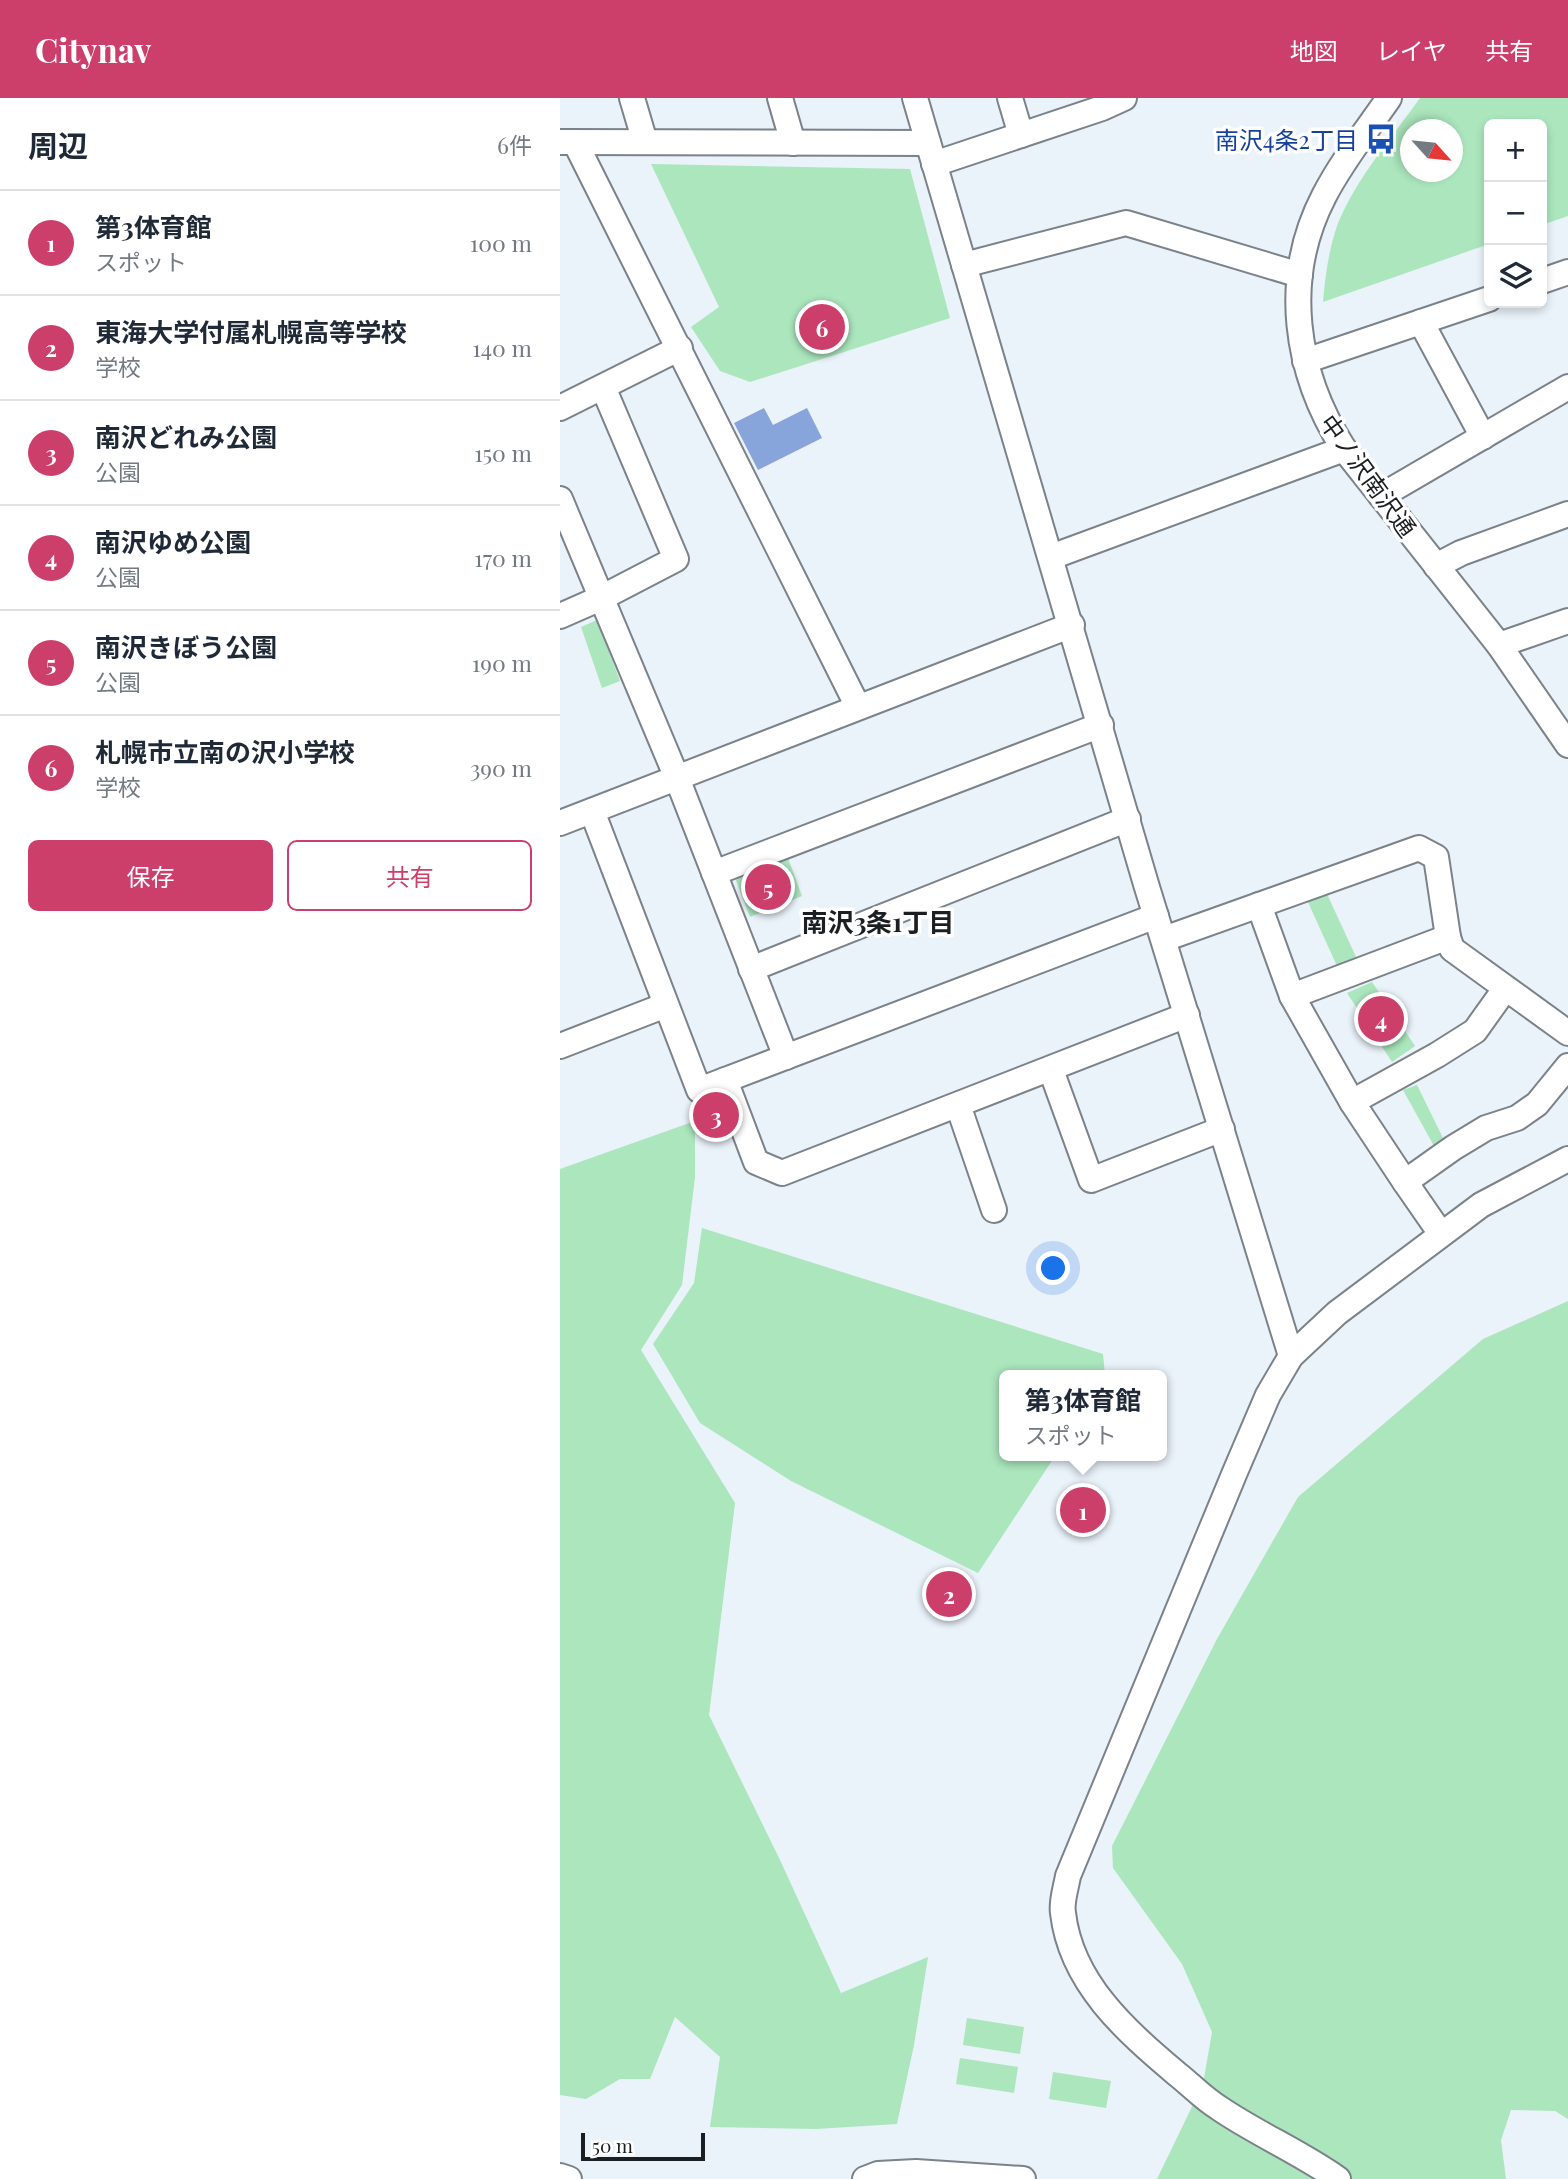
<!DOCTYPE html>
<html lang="ja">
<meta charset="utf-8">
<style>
:root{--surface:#fff;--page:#f2f2f3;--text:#1f2937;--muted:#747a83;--line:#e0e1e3;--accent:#cc3f6b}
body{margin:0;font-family:"Playfair Display","Noto Sans JP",serif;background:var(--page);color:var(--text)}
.controls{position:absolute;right:21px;top:21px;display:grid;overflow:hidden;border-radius:10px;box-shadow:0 4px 10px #0003}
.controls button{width:63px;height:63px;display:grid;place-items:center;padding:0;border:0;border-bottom:2px solid var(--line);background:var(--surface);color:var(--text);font:35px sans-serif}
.compass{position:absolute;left:840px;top:21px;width:63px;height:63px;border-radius:50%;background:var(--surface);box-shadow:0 4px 10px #0003;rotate:117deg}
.scale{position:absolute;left:21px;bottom:18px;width:124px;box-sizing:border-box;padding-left:7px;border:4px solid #1c1f21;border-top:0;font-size:19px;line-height:24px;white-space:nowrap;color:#1c1f21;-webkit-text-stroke:5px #fff;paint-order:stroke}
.you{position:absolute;left:494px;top:1171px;width:24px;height:24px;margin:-18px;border:5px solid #fff;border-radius:50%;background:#1a73e8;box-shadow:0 0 0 10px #1a73e833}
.badge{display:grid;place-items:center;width:46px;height:46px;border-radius:50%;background:var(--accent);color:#fff;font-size:23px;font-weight:700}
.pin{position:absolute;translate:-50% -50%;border:4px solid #fff;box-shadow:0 2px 7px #0006}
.popup{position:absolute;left:439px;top:1272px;width:168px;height:91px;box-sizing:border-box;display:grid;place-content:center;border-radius:10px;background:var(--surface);filter:drop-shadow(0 2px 5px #0005);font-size:23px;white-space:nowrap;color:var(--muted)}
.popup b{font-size:26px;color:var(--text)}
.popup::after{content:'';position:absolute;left:50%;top:100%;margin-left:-14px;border:14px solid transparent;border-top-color:var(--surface)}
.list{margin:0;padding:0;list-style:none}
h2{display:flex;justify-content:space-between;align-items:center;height:91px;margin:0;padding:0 28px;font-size:30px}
h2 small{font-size:23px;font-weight:400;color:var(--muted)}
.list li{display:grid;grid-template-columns:46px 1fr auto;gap:21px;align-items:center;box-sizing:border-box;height:105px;padding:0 28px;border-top:2px solid var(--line)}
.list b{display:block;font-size:26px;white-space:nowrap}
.list p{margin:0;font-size:23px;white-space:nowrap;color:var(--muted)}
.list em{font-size:23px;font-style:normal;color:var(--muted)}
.actions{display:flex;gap:14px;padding:21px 28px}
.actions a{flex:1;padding:16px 0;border:2px solid var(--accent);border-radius:10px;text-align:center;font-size:24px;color:var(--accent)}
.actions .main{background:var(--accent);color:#fff}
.icon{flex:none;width:38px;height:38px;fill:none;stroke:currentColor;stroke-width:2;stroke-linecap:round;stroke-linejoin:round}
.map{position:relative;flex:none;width:1008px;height:2081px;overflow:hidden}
header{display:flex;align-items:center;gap:42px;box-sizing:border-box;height:98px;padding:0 35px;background:var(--accent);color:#fff}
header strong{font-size:33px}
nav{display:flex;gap:38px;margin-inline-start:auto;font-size:24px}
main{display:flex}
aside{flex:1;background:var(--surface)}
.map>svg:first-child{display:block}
</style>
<header>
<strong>Citynav</strong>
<nav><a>地図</a><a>レイヤ</a><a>共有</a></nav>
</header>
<main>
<aside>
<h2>周辺<small>6件</small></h2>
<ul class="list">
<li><span class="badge">1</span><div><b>第3体育館</b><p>スポット</p></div><em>100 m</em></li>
<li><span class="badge">2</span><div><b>東海大学付属札幌高等学校</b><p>学校</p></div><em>140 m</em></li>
<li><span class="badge">3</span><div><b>南沢どれみ公園</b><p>公園</p></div><em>150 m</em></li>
<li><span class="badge">4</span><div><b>南沢ゆめ公園</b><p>公園</p></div><em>170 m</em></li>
<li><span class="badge">5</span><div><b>南沢きぼう公園</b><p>公園</p></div><em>190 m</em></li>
<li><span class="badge">6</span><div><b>札幌市立南の沢小学校</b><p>学校</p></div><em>390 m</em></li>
</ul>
<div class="actions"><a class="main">保存</a><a>共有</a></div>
</aside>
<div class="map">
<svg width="1008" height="2081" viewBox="0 0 1008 2081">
<rect width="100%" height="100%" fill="#eaf2fa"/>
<g fill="#abe6bd" fill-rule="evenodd">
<path d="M860,0h148v118l-26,9v-101h-53v120l-166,58c2,-23 5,-47 12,-70 14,-44 57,-95 85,-134zM850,32h42v42h-42z"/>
<path d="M91,66l259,5 40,149 -200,64 -30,-11 -29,-44 28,-20z"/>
<path d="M37,522l23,61 -18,7 -21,-61z"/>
<path d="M228,760l14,38 -52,21 -15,-39z"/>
<path d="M767,796l30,65 -20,7 -30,-66z"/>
<path d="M812,884l43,64 -23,16 -45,-69z"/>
<path d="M857,987l26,53 -9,8 -31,-56z"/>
<path d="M161,991l17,44 -28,9 -15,-45z"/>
<path d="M135,1023v56l-13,108 -41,65 94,153 -26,212 71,145 61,133 87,-36 -14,88 -17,79 -81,5 -106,-2 10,-70 -45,-40 -25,62h-30l-34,20 -26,-4v-926z"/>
<path d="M142,1130l401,126 2,21h-101v81h51l-77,117 -187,-92 -91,-58 -47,-79 41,-61z"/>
<path d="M1008,1203v818l-13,-8 -44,-1 -10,30 5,39h-349l46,-95 9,-52 -30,-68 -69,-96 -1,-22 105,-207 81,-142 185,-158z"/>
<path d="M407,1920l57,9 -4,27 -57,-9z"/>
<path d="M400,1960l58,9 -4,26 -58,-9z"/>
<path d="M493,1974l58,9 -5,27 -57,-9z"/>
</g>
<path fill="#88a5db" d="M204,310l9,17 34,-17 15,30 -64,32 -24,-47z"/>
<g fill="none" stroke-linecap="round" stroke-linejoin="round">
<g stroke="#7b8289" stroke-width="28">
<g id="minor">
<path d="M72,0l13,44"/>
<path d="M220,0l13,45"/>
<path d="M355,0l231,786 145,472"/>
<path d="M450,0l11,37"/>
<path d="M829,0c-22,32 -47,63 -65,98 -43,83 -29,177 20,253l155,196 69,100"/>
<path d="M1,44l367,1"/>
<path d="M15,44l283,565"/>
<path d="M374,66l168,-56 22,-10"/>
<path d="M404,167l162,-42 174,52"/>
<path d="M982,183l26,-9"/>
<path d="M861,224l62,115"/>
<path d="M745,263l184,-62"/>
<path d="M0,310l120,-60"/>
<path d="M821,398l187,-109"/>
<path d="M0,401l117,279 109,279"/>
<path d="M491,459l293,-108"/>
<path d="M876,468l25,-13 107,-39"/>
<path d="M0,518l41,-18 75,-39 -73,-172"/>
<path d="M939,547l69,-24"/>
<path d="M32,713l107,279 457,-174"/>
<path d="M0,725l512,-198"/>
<path d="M154,775l387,-148"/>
<path d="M699,807l33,91 60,106 53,80 36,52"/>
<path d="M604,841l255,-91 17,9 12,80 4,12 116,84"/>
<path d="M191,871l377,-150"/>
<path d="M732,898l156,-59"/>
<path d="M0,948l106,-41"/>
<path d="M491,972l40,110 131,-51"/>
<path d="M165,982l31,82 26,11 405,-158"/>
<path d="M792,1004l85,-47 38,-24 30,-42"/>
<path d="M398,1007l36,105"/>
<path d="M845,1084l48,-34 33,-20 31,-10 20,-14 31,-38"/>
<path d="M0,2078l9,3"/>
<path d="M305,2081l13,-5 38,-2 107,7"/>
<path d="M778,2081c-38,-27 -81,-45 -119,-71 -15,-9 -28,-23 -42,-34 -51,-43 -106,-91 -114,-161 -2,-11 3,-25 5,-37l167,-404 33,-77 23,-39 46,-43 144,-108 87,-46"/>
</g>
</g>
<use href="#minor" stroke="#fff" stroke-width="24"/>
</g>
<defs>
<g id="bus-bare" transform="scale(2.415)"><path d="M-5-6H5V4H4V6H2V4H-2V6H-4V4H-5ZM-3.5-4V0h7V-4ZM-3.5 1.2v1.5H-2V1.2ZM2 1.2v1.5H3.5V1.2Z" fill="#1a4fb4" stroke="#fff" stroke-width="2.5" paint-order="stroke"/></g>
</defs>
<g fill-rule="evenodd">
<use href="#bus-bare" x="821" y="41"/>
</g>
<g text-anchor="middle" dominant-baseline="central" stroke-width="7" stroke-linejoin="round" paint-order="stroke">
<g font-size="24" fill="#164399" stroke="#fff" text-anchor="end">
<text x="798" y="41">南沢4条2丁目</text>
</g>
<g font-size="24" fill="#1c1f21" stroke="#fff">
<text transform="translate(809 377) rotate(54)">中ノ沢南沢通</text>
</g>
<g font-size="26" font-weight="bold" fill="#1c1f21" stroke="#fff">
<text x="318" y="823">南沢3条1丁目</text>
</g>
</g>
</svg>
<div class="controls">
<button>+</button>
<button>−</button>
<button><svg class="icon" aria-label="layers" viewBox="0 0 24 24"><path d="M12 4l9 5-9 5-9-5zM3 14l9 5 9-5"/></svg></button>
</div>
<svg class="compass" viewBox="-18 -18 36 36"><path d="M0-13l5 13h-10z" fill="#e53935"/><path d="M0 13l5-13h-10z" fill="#747a83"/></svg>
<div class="scale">50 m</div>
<div class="you"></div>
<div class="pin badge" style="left:523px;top:1412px">1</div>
<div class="popup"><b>第3体育館</b>スポット</div>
<div class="pin badge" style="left:389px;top:1496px">2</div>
<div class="pin badge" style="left:156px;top:1017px">3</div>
<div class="pin badge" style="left:821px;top:921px">4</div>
<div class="pin badge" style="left:208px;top:789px">5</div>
<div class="pin badge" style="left:262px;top:229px">6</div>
</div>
</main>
